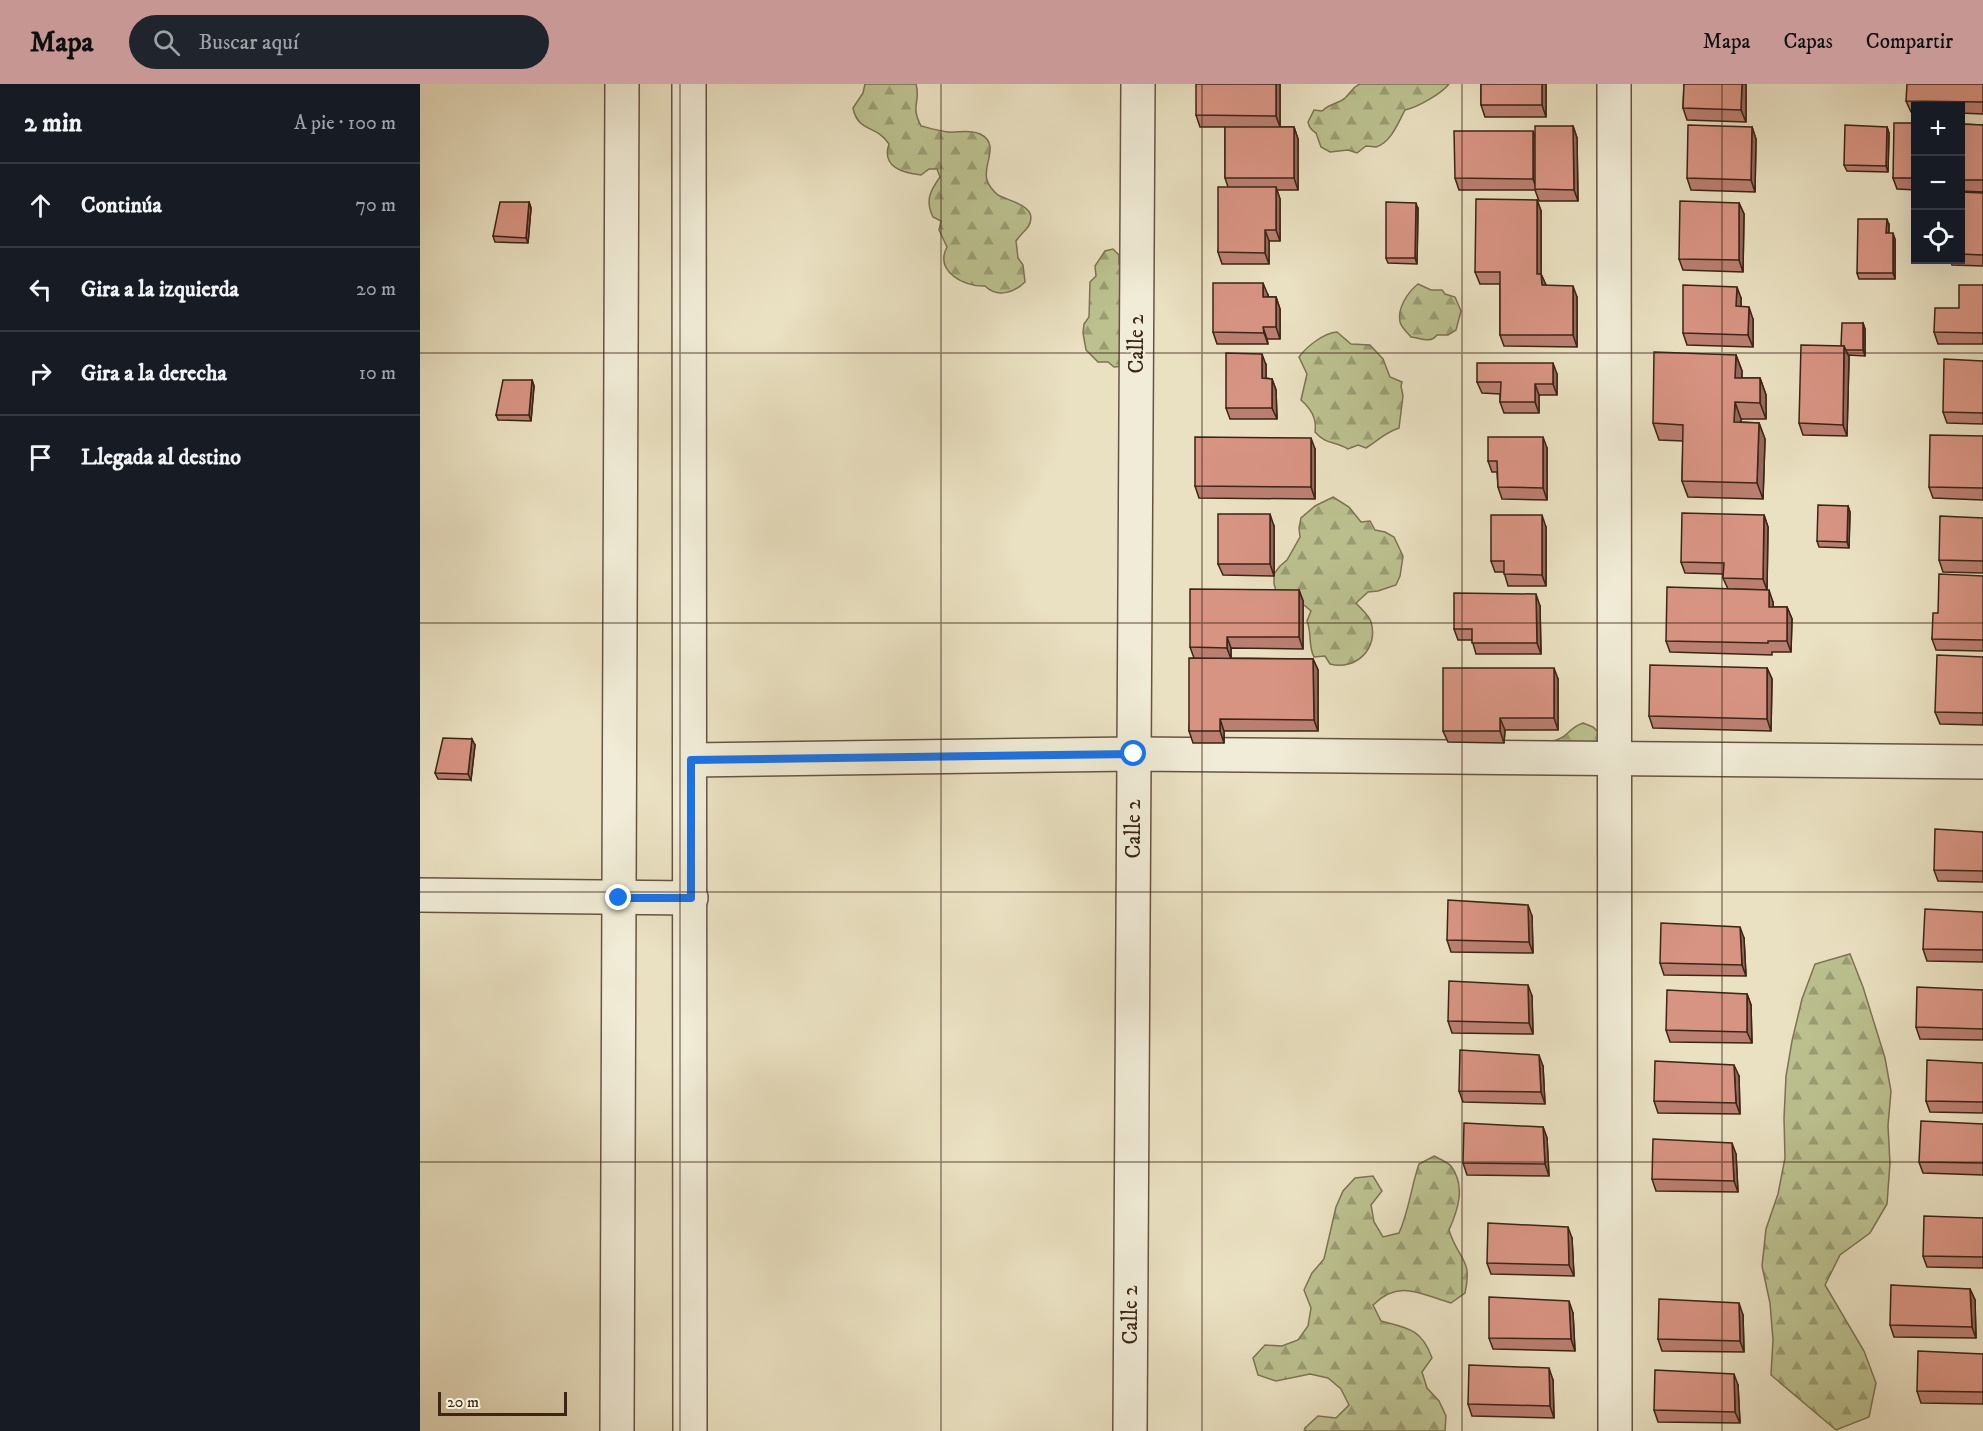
<!DOCTYPE html>
<html lang="es">
<meta charset="utf-8">
<style>
:root{--surface:#171b24;--page:#20242c;--text:#f1f3f6;--muted:#9ea1a6;--line:#363941;--accent:#c59692}
body{margin:0;font-family:"IM FELL DW Pica",serif;background:var(--page);color:var(--text)}
.controls{position:absolute;right:18px;top:18px;display:grid;overflow:hidden;border-radius:0px;box-shadow:0 6px 24px #0002}
.controls button{width:54px;height:54px;display:grid;place-items:center;padding:0;border:0;border-bottom:2px solid var(--line);background:var(--surface);color:var(--text);font:30px sans-serif}
.scale{position:absolute;left:18px;bottom:15px;width:129px;box-sizing:border-box;padding-left:6px;border:3px solid #3b2515;border-top:0;font-size:16px;line-height:21px;white-space:nowrap;color:#3b2515;-webkit-text-stroke:4px #f1ecd7;paint-order:stroke}
.stop{position:absolute;width:18px;height:18px;margin:-14px;border:4px solid #1a73e8;border-radius:50%;background:#fff}
.stop.end{background:#1a73e8;border-color:#fff;box-shadow:0 2px 6px #0008}
.list{margin:0;padding:0;list-style:none}
h2{display:flex;justify-content:space-between;align-items:center;height:78px;margin:0;padding:0 24px;font-size:26px}
h2 small{font-size:20px;font-weight:400;color:var(--muted)}
.list li{display:grid;grid-template-columns:39px 1fr auto;gap:18px;align-items:center;box-sizing:border-box;height:84px;padding:0 24px;border-top:2px solid var(--line)}
.list b{display:block;font-size:22px;white-space:nowrap}
.list em{font-size:20px;font-style:normal;color:var(--muted)}
.icon{flex:none;width:33px;height:33px;fill:none;stroke:currentColor;stroke-width:2;stroke-linecap:round;stroke-linejoin:round}
.map{position:relative;flex:none;width:1563px;height:1347px;overflow:hidden}
header{display:flex;align-items:center;gap:36px;box-sizing:border-box;height:84px;padding:0 30px;background:var(--accent);color:#111}
header strong{font-size:28px}
nav{display:flex;gap:33px;margin-inline-start:auto;font-size:21px}
.search{width:420px;height:54px;background:var(--page);display:flex;align-items:center;gap:15px;box-sizing:border-box;padding:0 21px;border-radius:33px;color:var(--muted);font-size:22px}
main{display:flex}
aside{flex:1;background:var(--surface)}
.map>svg:first-child{display:block}
</style>
<header>
<strong>Mapa</strong>
<div class="search"><svg class="icon" aria-label="search" viewBox="0 0 24 24"><circle cx="10" cy="10" r="6"/><path d="M15 15l6 6"/></svg>Buscar aquí</div>
<nav><a>Mapa</a><a>Capas</a><a>Compartir</a></nav>
</header>
<main>
<aside>
<h2>2 min<small>A pie · 100 m</small></h2>
<ul class="list">
<li><svg class="icon" aria-label="ahead" viewBox="0 0 24 24"><path d="M12 20V5M6 11l6-6 6 6"/></svg><div><b>Continúa</b></div><em>70 m</em></li>
<li><svg class="icon" aria-label="left" viewBox="0 0 24 24"><path d="M17 20v-9H6M10 6l-5 5 5 5"/></svg><div><b>Gira a la izquierda</b></div><em>20 m</em></li>
<li><svg class="icon" aria-label="right" viewBox="0 0 24 24"><path d="M7 20v-9h11M14 6l5 5-5 5"/></svg><div><b>Gira a la derecha</b></div><em>10 m</em></li>
<li><svg class="icon" aria-label="arrive" viewBox="0 0 24 24"><path d="M6 21V4h12l-3 4 3 4H6"/></svg><div><b>Llegada al destino</b></div></li>
</ul>
</aside>
<div class="map">
<svg width="1563" height="1347" viewBox="0 0 1563 1347">
<defs>
<pattern id="forest-firs" width="22" height="20" patternUnits="userSpaceOnUse" patternTransform="scale(1.5)"><rect width="22" height="20" fill="#bcc190"/><path d="M5 1l3.5 6h-7zM16 11l3.5 6h-7z" fill="#9a9d74"/></pattern>
</defs>
<rect width="100%" height="100%" fill="#eae1c2"/>
<filter id="stains"><feTurbulence type="fractalNoise" baseFrequency=".00333" numOctaves="4"/><feColorMatrix values="0 0 0 0 .2 0 0 0 0 .09 0 0 0 0 .02 0 0 0 .5 -.17"/></filter>
<radialGradient id="worn" r=".72"><stop offset=".6" stop-color="#630" stop-opacity="0"/><stop offset="1" stop-color="#630" stop-opacity=".3"/></radialGradient>
<g fill="url(#forest-firs)" stroke="#7c7352" stroke-width="1.5">
<path d="M445,0h51c5,18 -6,21 5,42 8,2 18,5 27,6 10,1 21,-3 32,2 21,10 2,31 7,46 1,5 7,12 11,15 10,6 43,11 30,32 -3,4 -8,8 -12,14l2,17 5,7 2,17c-11,11 -28,16 -40,4 -20,1 -51,-14 -38,-39l-8,-17 2,-9 -8,-4c-8,-16 -3,-26 7,-40l-3,-8h-8l-8,6c-18,-2 -40,-8 -32,-31 -13,-20 -31,-11 -36,-36l10,-15z"/>
<path d="M940,0h89c-8,10 -31,23 -44,26 -6,11 -14,33 -29,37 -3,0 -6,-1 -10,-1l-9,7 -9,-3 -18,2 -9,-5 -5,-14c-5,-3 -7,-6 -8,-11l6,-12 8,1c10,-9 17,-7 23,-13 6,-5 7,-11 15,-14z"/>
<path d="M693,165l6,6v9l8,14 -3,88 -10,1 -6,-5h-10l-12,-12 -3,-17 1,-9 5,-7 1,-35 6,-6 -1,-10 10,-15z"/>
<path d="M998,200l13,6h11l3,4 10,3 6,14 -5,19 -8,5h-11c-7,9 -16,3 -26,2 -4,-5 -10,-10 -11,-15 -3,-14 8,-30 18,-38z"/>
<path d="M917,248l14,12 19,1 13,14 7,18 12,5 -1,4 2,10 -4,32c-15,5 -20,12 -33,20l-8,-3 -10,4c-13,-8 -22,-4 -33,-17 2,-14 -4,-23 -14,-32l6,-26 -8,-17c8,-11 25,-24 38,-25z"/>
<path d="M913,413l16,10 12,15 9,-1 5,9 10,2 9,5 9,19 -3,20 -4,9 -18,6 -10,1 -12,11c4,5 13,12 15,19 8,26 -15,49 -41,42l-5,-8 -11,1c-6,-11 -2,-24 -7,-36l4,-10c-10,-10 -21,-13 -34,-17l-3,-10v-10l6,-8 7,-6 13,-23 -1,-9 2,-10 14,-12z"/>
<path d="M1163,639l10,4 7,7 -4,9 -66,-1c9,-1 21,1 29,-3 10,-4 10,-11 24,-16z"/>
<path d="M1430,870l13,33 22,71 6,33 -3,35 2,37 -3,41 -17,29 -30,22 -15,30 39,66 12,32 -7,34 -33,13 -65,-55 2,-35 -3,-37 -8,-37 4,-37 12,-35 7,-36 -1,-40 2,-42 6,-35 10,-42 13,-35z"/>
<path d="M1014,1072c6,3 13,6 17,10 15,20 7,44 -2,64 9,30 24,28 16,63l-14,10c-31,-9 -52,-24 -78,2l8,16c27,7 41,8 51,37l-10,14 5,16 12,13 7,15 -1,15h-141l1,-3 13,-12 18,2 13,-13 -8,-16 -13,-11 -18,-4 -34,7 -18,-6 -5,-17 12,-13 17,1 16,-6 10,-14 3,-18 -7,-18 8,-17 12,-14 12,-52 7,-16 12,-13 18,-2 9,15 -11,14 3,17 9,15 16,-4c10,-22 12,-46 20,-69z"/>
</g>
<g fill="none" stroke-linecap="round" stroke-linejoin="round">
<g stroke="#675440" stroke-width="36">
<g id="street">
<path d="M269,0l1,1347"/>
<path d="M1194,0l1,1347"/>
<path d="M271,676l443,-6 849,8"/>
<path d="M0,811l271,3"/>
<path d="M197,1347l5,-1347"/>
<path d="M710,1347l8,-1347"/>
</g>
</g>
<use href="#street" stroke="#f1ecd7" stroke-width="33"/>
</g>
<g fill="#ba7f71" stroke="#3b2515" stroke-width="1.5">
<path d="M860,0v43h14l4,12v51h-21l3,9v42h-11v23h-47l-4,-12 10,-65 -3,-9v-51h-25l-4,-12z"/>
<path d="M1061,0h65v33h-61l-4,-12z"/>
<path d="M1264,0h62v38l-59,-2 -4,-12z"/>
<path d="M1563,0v30l-23,-1v-7h-44v6h-5l-5,-11z"/>
<path d="M1496,39v67l-19,-1 -4,-11z"/>
<path d="M1540,40l23,1v67l-23,-1z"/>
<path d="M1153,42l4,12 1,63h-39l-4,-11h-76l-4,-12 80,-42z"/>
<path d="M1332,43l4,12 -1,53 -64,-2 -4,-12z"/>
<path d="M1467,43l2,6 -1,39 -41,-1 -3,-6z"/>
<path d="M1540,108l23,1v73l-31,-1 -2,-5h10z"/>
<path d="M1117,116l4,11v63l5,11 31,12v50l-73,-1 -4,-11v-51h-20l-5,-12z"/>
<path d="M109,118l2,6 -3,35 -33,-1 -2,-6z"/>
<path d="M1319,119l5,11 -1,58 -60,-2 -4,-11z"/>
<path d="M998,125l-1,55 -29,-1 -2,-5z"/>
<path d="M1469,141v8l6,6v40h-36l-2,-6z"/>
<path d="M1563,201v59h-45l-4,-12z"/>
<path d="M848,211v2h8l4,12v30h-13l1,5h-51l-4,-12z"/>
<path d="M1321,214v8l12,13v28l-66,-2 -4,-12z"/>
<path d="M1443,239l2,6v27l-17,-1 1,2 -2,79 -44,-1 -4,-12 42,-77z"/>
<path d="M1316,271l6,16v7h18l6,17v24h-25v3l18,1 6,16 -2,60 -75,-2 -6,-16 1,-40 -24,-1 -6,-17z"/>
<path d="M1563,277v63l-36,-1 -4,-11z"/>
<path d="M846,281v13l6,1 4,11 1,29h-47l-4,-11z"/>
<path d="M1137,290v21h-18v18h-35l-4,-11v-8l-18,-1 -5,-11z"/>
<path d="M112,296l2,6 -3,35 -33,-1 -2,-5z"/>
<path d="M1563,352v64l-50,-2 -4,-11z"/>
<path d="M1127,364v52l-45,-1 -4,-12 -1,-15h-5l-4,-11z"/>
<path d="M895,365v50l-116,-1 -4,-12z"/>
<path d="M1428,422l2,6 -1,36 -30,-1 -2,-6z"/>
<path d="M1344,431l4,12 -1,63 -39,-1 -5,-11v-4l-38,-1 -4,-11z"/>
<path d="M1563,434v55l-40,-1 -4,-12z"/>
<path d="M854,442v50l-51,-1 -5,-11z"/>
<path d="M1126,443v59h-38l-4,-14h-9l-4,-11z"/>
<path d="M1563,492v75l-47,-1 -4,-11 6,-26z"/>
<path d="M879,506l4,11v48l-72,-1v10l82,1 5,11v61h-94v12h-31l-4,-12 5,-73 -4,-11z"/>
<path d="M1353,518v5h14l5,12 -1,33h-19v3l-102,-3 -4,-11z"/>
<path d="M1120,522l1,48h-65l-4,-14h-14l-4,-11z"/>
<path d="M1563,573v68l-43,-1 -5,-12z"/>
<path d="M1347,584l5,11 -1,52 -118,-3 -4,-12z"/>
<path d="M1138,595v51h-53l-1,13 -56,-1 -5,-11z"/>
<path d="M55,661l-4,35 -33,-1 -3,-6z"/>
<path d="M1563,748v50l-45,-1 -4,-11z"/>
<path d="M1563,828v50l-56,-1 -4,-12z"/>
<path d="M1112,832l1,37 -82,-1 -4,-12z"/>
<path d="M1324,854l2,38 -82,-1 -4,-12z"/>
<path d="M1563,906v50l-63,-1 -4,-12z"/>
<path d="M1327,910l4,11 1,38 -82,-1 -4,-12z"/>
<path d="M1112,912l1,38 -81,-1 -4,-12z"/>
<path d="M1563,979v50l-53,-1 -4,-11z"/>
<path d="M1123,982l2,38 -82,-2 -4,-11z"/>
<path d="M1319,992l1,38 -82,-1 -4,-12z"/>
<path d="M1563,1040v51l-60,-2 -4,-11z"/>
<path d="M1123,1043l4,11 2,38 -82,-1 -4,-12z"/>
<path d="M1316,1070l2,38 -82,-1 -4,-12z"/>
<path d="M1563,1134v50l-56,-1 -4,-11z"/>
<path d="M1152,1154l2,38 -83,-2 -4,-11z"/>
<path d="M1550,1205l5,11 1,38 -82,-1 -4,-12z"/>
<path d="M1153,1229l2,38 -82,-2 -4,-11z"/>
<path d="M1323,1231l1,37 -82,-1 -4,-12z"/>
<path d="M1563,1270v50l-62,-1 -4,-12z"/>
<path d="M1133,1296l1,38 -82,-2 -4,-12z"/>
<path d="M1318,1301l2,38 -82,-1 -4,-12z"/>
</g>
<g fill="#97685c" stroke="#3b2515" stroke-width="1.5">
<path d="M856,0h4v43l-4,-11z"/>
<path d="M1122,0h4v33l-4,-12z"/>
<path d="M1322,0h4v38l-5,-12z"/>
<path d="M1153,42l4,12 1,63 -4,-11z"/>
<path d="M874,43l4,12v51l-4,-12z"/>
<path d="M1332,43l4,12 -1,53 -4,-12z"/>
<path d="M1467,43l2,6 -1,39 -2,-6z"/>
<path d="M1113,47l4,11v48l-4,-11z"/>
<path d="M856,103l4,12v42l-4,-11z"/>
<path d="M1117,116l4,11v74l-4,-11z"/>
<path d="M109,118l2,6 -3,35 -2,-5z"/>
<path d="M996,119l2,6 -1,55 -2,-6z"/>
<path d="M1319,119l5,11 -1,58 -4,-12z"/>
<path d="M1467,135l2,6 -1,13 -2,-5z"/>
<path d="M845,146l4,11v23l-4,-11z"/>
<path d="M1473,149l2,6v40l-2,-6z"/>
<path d="M1121,190l5,11h-4z"/>
<path d="M843,199l5,12 -1,14 -4,-12z"/>
<path d="M1153,202l4,11v50l-4,-12z"/>
<path d="M1317,203l4,11v20l-5,-12z"/>
<path d="M856,213l4,12v30l-4,-12z"/>
<path d="M1329,223l4,12v28l-5,-12z"/>
<path d="M1443,239l2,6v27l-2,-6z"/>
<path d="M843,243l4,12 1,5 -4,-11z"/>
<path d="M1424,262l5,11 -2,79 -4,-11z"/>
<path d="M842,270l4,11v25l-4,-12z"/>
<path d="M1316,271l6,16 -1,24 -6,-17z"/>
<path d="M1133,279l4,11v21l-4,-11z"/>
<path d="M1340,294l6,17v24l-6,-16z"/>
<path d="M852,295l4,11 1,29 -5,-11z"/>
<path d="M112,296l2,6 -3,35 -2,-6z"/>
<path d="M1115,300l4,11v18l-4,-11z"/>
<path d="M1315,318l6,17 -1,20 -6,-17z"/>
<path d="M1339,339l6,16 -2,60 -6,-16z"/>
<path d="M1123,353l4,11v52l-4,-12z"/>
<path d="M891,354l4,11v50l-4,-12z"/>
<path d="M1428,422l2,6 -1,36 -2,-6z"/>
<path d="M850,430l4,12v50l-4,-12z"/>
<path d="M1122,431l4,12v59l-4,-11z"/>
<path d="M1344,431l4,12 -1,63 -4,-11z"/>
<path d="M879,506l4,11v48l-4,-12z"/>
<path d="M1349,506l4,12v16l-4,-11z"/>
<path d="M1116,510l4,12 1,48 -4,-11z"/>
<path d="M1367,523l5,12 -1,33 -4,-11z"/>
<path d="M807,553l4,11v11l-4,-11z"/>
<path d="M893,575l5,11v61l-4,-11z"/>
<path d="M1134,584l4,11v51l-4,-12z"/>
<path d="M1347,584l5,11 -1,52 -4,-12z"/>
<path d="M1080,634l5,12 -1,13 -4,-12z"/>
<path d="M800,635l4,12v12l-4,-12z"/>
<path d="M52,655l3,6 -4,35 -3,-6z"/>
<path d="M1108,821l4,11 1,37 -4,-11z"/>
<path d="M1320,843l4,11 2,38 -4,-11z"/>
<path d="M1108,901l4,11 1,38 -4,-11z"/>
<path d="M1327,910l4,11 1,38 -5,-11z"/>
<path d="M1119,971l4,11 2,38 -4,-12z"/>
<path d="M1314,981l5,11 1,38 -4,-11z"/>
<path d="M1123,1043l4,11 2,38 -4,-12z"/>
<path d="M1312,1059l4,11 2,38 -4,-11z"/>
<path d="M1148,1143l4,11 2,38 -5,-11z"/>
<path d="M1550,1205l5,11 1,38 -4,-11z"/>
<path d="M1149,1217l4,12 2,38 -4,-12z"/>
<path d="M1319,1219l4,12 1,37 -4,-11z"/>
<path d="M1129,1284l4,12 1,38 -4,-12z"/>
<path d="M1314,1290l4,11 2,38 -5,-11z"/>
</g>
<g fill="#d89483" stroke="#3b2515" stroke-width="1.5">
<path d="M776,0h80v32l-80,-1z"/>
<rect x="1061" y="0" width="61" height="21"/>
<path d="M1264,0h58l-1,26 -58,-2z"/>
<path d="M1487,0h76v18l-77,-1z"/>
<path d="M1474,39h22v55h-23z"/>
<path d="M1540,40l23,1v55h-23z"/>
<path d="M1268,41l64,2 -1,53 -64,-2z"/>
<path d="M1425,41l42,2 -1,39 -42,-1z"/>
<path d="M1115,42h38l1,64 -39,-1z"/>
<rect x="805" y="43" width="69" height="51"/>
<path d="M1034,47h79v48l-78,-1z"/>
<path d="M798,103h58v43h-11v23l-47,-1z"/>
<path d="M1540,108l23,1v62l-23,-1z"/>
<path d="M1056,115l61,1v74h4l1,11 31,1v49h-73v-63h-25z"/>
<path d="M1260,117l59,2v57l-60,-1z"/>
<path d="M80,118h29l-3,36 -33,-2z"/>
<path d="M966,118l30,1 -1,55h-29z"/>
<path d="M1438,135h29l-1,14h7v40h-36z"/>
<path d="M793,199h50v14h13v30h-13l1,6 -51,-1z"/>
<path d="M1263,201l54,2 -1,19 13,1 -1,28 -65,-2z"/>
<path d="M1539,201h24v48l-49,-1 1,-24h24z"/>
<path d="M1422,239h21v27h-17l-2,-4h-3z"/>
<path d="M1381,261l43,1 -1,79 -44,-2z"/>
<path d="M1234,268l82,3 -1,23h25v25l-25,-1 -1,20 25,1 -2,60 -75,-2 1,-56 -30,-2z"/>
<path d="M806,269l36,1v24l10,1v29h-46z"/>
<path d="M1524,275l39,2v52l-40,-1z"/>
<path d="M1057,279h76v21h-18v18h-35l1,-20h-24z"/>
<path d="M83,296h29l-3,35h-33z"/>
<path d="M1510,351l53,1v52l-54,-1z"/>
<path d="M775,353l116,1v49l-116,-1z"/>
<path d="M1068,353h55v51l-45,-1 -1,-26h-9z"/>
<path d="M1398,421l30,1 -1,36 -30,-1z"/>
<path d="M1262,429l82,2 -1,64 -40,-1 1,-15 -43,-1z"/>
<rect x="798" y="430" width="52" height="50"/>
<path d="M1071,431h51v60l-38,-1v-13h-13z"/>
<path d="M1520,432l43,2v43l-44,-1z"/>
<path d="M1519,490l44,2v64l-51,-1 1,-26h5z"/>
<path d="M1247,503l102,3v17h18v34h-19v2l-102,-2z"/>
<path d="M770,505l109,1v47h-72v11l-37,-1z"/>
<path d="M1034,509l82,1 1,49h-65v-14h-18z"/>
<path d="M1517,571l46,2v56l-48,-1z"/>
<path d="M769,574l124,1 1,61 -94,-1v12h-31z"/>
<path d="M1230,581l117,3v51l-118,-3z"/>
<path d="M1023,584h111v50h-54v13h-57z"/>
<path d="M23,654l29,1 -4,35 -33,-1z"/>
<path d="M1515,745l48,3v39l-49,-1z"/>
<path d="M1028,816l80,5 1,37 -82,-2z"/>
<path d="M1505,825l58,3v38l-60,-1z"/>
<path d="M1241,839l79,4 2,38 -82,-2z"/>
<path d="M1029,897l79,4 1,38 -81,-2z"/>
<path d="M1497,903l66,3v39l-67,-2z"/>
<path d="M1247,906l80,4v38l-81,-2z"/>
<path d="M1040,966l79,5 2,37 -82,-1z"/>
<path d="M1507,976l56,3v39l-57,-1z"/>
<path d="M1235,977l79,4 2,38 -82,-2z"/>
<path d="M1501,1037l62,3v39l-64,-1z"/>
<path d="M1044,1039l79,4 2,37 -82,-1z"/>
<path d="M1233,1055l79,4 2,38 -82,-2z"/>
<path d="M1504,1132l59,2v39l-60,-1z"/>
<path d="M1068,1139l80,4 1,38 -82,-2z"/>
<path d="M1471,1201l79,4 2,38 -82,-2z"/>
<path d="M1069,1213l80,4 2,38 -82,-1z"/>
<path d="M1239,1215l80,4 1,38 -82,-2z"/>
<path d="M1498,1267l65,3v38l-66,-1z"/>
<path d="M1049,1281l80,3 1,38 -82,-2z"/>
<path d="M1235,1286l79,4 1,38 -81,-2z"/>
</g>
<g fill="none" stroke-linecap="round" stroke-linejoin="round">
<path stroke="#1a73e8" stroke-width="8" d="M199,814h72v-138l443,-6"/>
</g>
<path fill="none" stroke="#3b2515" stroke-width="1.5" stroke-opacity="0.55" d="M260,0v1347M521,0v1347M782,0v1347M1042,0v1347M1302,0v1347M0,269h1563M0,539h1563M0,808h1563M0,1078h1563"/>
<g text-anchor="middle" dominant-baseline="central" stroke-width="4.5" stroke-linejoin="round" paint-order="stroke">
<g font-size="21" fill="#3b2515" stroke="#f1ecd7">
<text transform="translate(717 260) rotate(-90)">Calle 2</text>
<text transform="translate(714 745) rotate(-90)">Calle 2</text>
<text transform="translate(711 1231) rotate(-90)">Calle 2</text>
</g>
</g>
<rect width="100%" height="100%" filter="url(#stains)"/>
<rect width="100%" height="100%" fill="url(#worn)"/>
</svg>
<div class="controls">
<button>+</button>
<button>−</button>
<button><svg class="icon" aria-label="locate" viewBox="0 0 24 24"><circle cx="12" cy="12" r="6"/><path d="M12 2v4M12 18v4M2 12h4M18 12h4"/></svg></button>
</div>
<div class="scale">20 m</div>
<div class="stop" style="left:714px;top:670px"></div>
<div class="stop end" style="left:199px;top:814px"></div>
</div>
</main>
